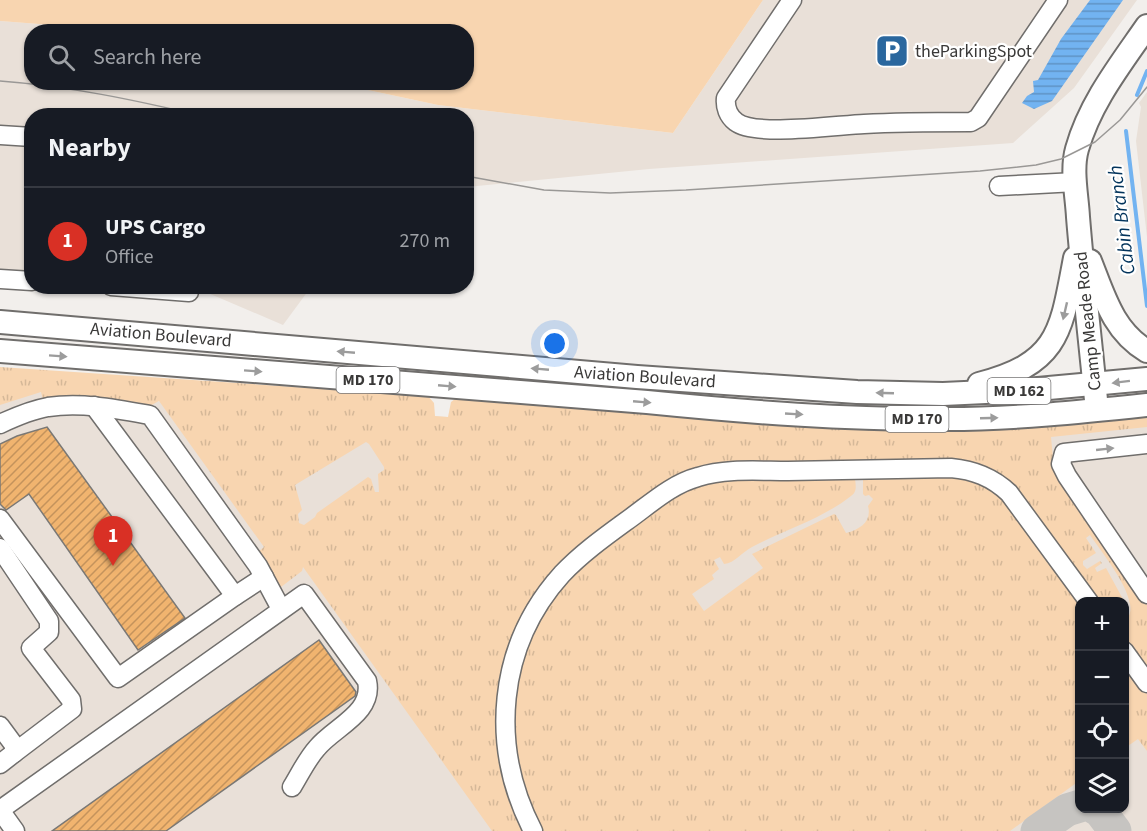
<!DOCTYPE html>
<meta charset="utf-8">
<style>
:root{--surface:#171b24;--page:#242831;--text:#f1f3f6;--muted:#9ea1a6;--line:#363941;--accent:#d93025}
body{margin:0;font-family:"Source Sans 3",sans-serif;background:var(--page);color:var(--text)}
.controls{position:absolute;right:18px;bottom:18px;display:grid;overflow:hidden;border-radius:12px;box-shadow:0 2px 4px #0004}
.controls button{width:54px;height:54px;display:grid;place-items:center;padding:0;border:0;border-bottom:2px solid var(--line);background:var(--surface);color:var(--text);font:30px sans-serif}
.you{position:absolute;left:555px;top:344px;width:21px;height:21px;margin:-15px;border:4px solid #fff;border-radius:50%;background:#1a73e8;box-shadow:0 0 0 9px #1a73e833}
.badge{display:grid;place-items:center;width:39px;height:39px;border-radius:50%;background:var(--accent);color:#fff;font-size:20px;font-weight:700}
.pin{position:absolute;translate:-50% -50px;filter:drop-shadow(0 2px 3px #0008)}
.pin::after{content:'';position:absolute;top:32px;width:21px;height:18px;background:inherit;clip-path:polygon(0 0,100% 0,50% 100%)}
.list{margin:0;padding:0;list-style:none}
h2{display:flex;justify-content:space-between;align-items:center;height:78px;margin:0;padding:0 24px;font-size:26px}
h2 small{font-size:20px;font-weight:400;color:var(--muted)}
.list li{display:grid;grid-template-columns:39px 1fr auto;gap:18px;align-items:center;box-sizing:border-box;height:108px;padding:0 24px;border-top:2px solid var(--line)}
.list b{display:block;font-size:22px;white-space:nowrap}
.list p{margin:0;font-size:20px;white-space:nowrap;color:var(--muted)}
.list em{font-size:20px;font-style:normal;color:var(--muted)}
.icon{flex:none;width:33px;height:33px;fill:none;stroke:currentColor;stroke-width:2;stroke-linecap:round;stroke-linejoin:round}
.map{position:relative;flex:none;width:1147px;height:831px;overflow:hidden}
.search{position:absolute;background:var(--surface);box-shadow:0 2px 4px #0004;left:24px;top:24px;width:450px;height:66px;display:flex;align-items:center;gap:15px;box-sizing:border-box;padding:0 21px;border-radius:24px;color:var(--muted);font-size:22px}
.panel{position:absolute;background:var(--surface);box-shadow:0 2px 4px #0004;left:24px;top:108px;width:450px;height:186px;border-radius:24px}
.map>svg:first-child{display:block}
</style>
<div class="map">
<svg width="1147" height="831" viewBox="0 0 1147 831">
<defs>
<pattern id="grass-tufts" width="24" height="20" patternUnits="userSpaceOnUse" patternTransform="scale(1.5)"><rect width="24" height="20" fill="#f8d5b0"/><path d="M3 7l-1-3M5 7V3M7 7l1-3M15 17l-1-3M17 17v-4M19 17l1-3" fill="none" stroke="#d5b898"/></pattern>
<pattern id="water-rules" width="6" height="5" patternUnits="userSpaceOnUse" patternTransform="scale(1.5)"><rect width="6" height="5" fill="#72b3f1"/><path d="M0 2.5h6" fill="none" stroke="#5f93c4"/></pattern>
<pattern id="building-hatch" width="6" height="6" patternUnits="userSpaceOnUse" patternTransform="scale(1.5)"><rect width="6" height="6" fill="#f1b46f"/><path d="M-1 1l2-2M0 6l6-6M5 7l2-2" fill="none" stroke="#c4935c"/></pattern>
</defs>
<rect width="100%" height="100%" fill="#f2efec"/>
<g fill="#e9e0d8" fill-rule="evenodd">
<path d="M763,0h374l-63,88 -61,55 -364,26 -182,18 -1,-71h-434l-1,155 -31,-2v-248l91,7 15,3 -74,1v50l303,1 103,22 235,28z"/>
<path d="M1147,92v145l-11,-96 5,-34 -2,-4z"/>
<path d="M194,287h117l-28,38z"/>
<path d="M0,389l167,13 300,16 575,17 105,-10v406h-1147zM1080,602h44v206h-44z"/>
</g>
<g fill="url(#grass-tufts)" fill-rule="evenodd">
<path d="M0,367l428,29 6,7 1,13 13,1 3,-15 4,-3 285,23 7,-2 400,-8v15l-96,10 3,32 93,136v66c-9,-12 -27,-29 -22,-45 2,-8 7,-12 5,-22 -4,-22 -27,-50 -40,-69l-4,3 10,15 -13,8v4l4,4 13,-8 2,2 -7,5 2,4 9,-4 18,33h-26l-80,-111c-15,-16 -31,-25 -53,-29l-258,6 -174,133 -32,162 6,28 18,41h-33l-189,-264 -1,4 -21,16 -4,-1 -2,-7 -17,-27 6,-5 -105,-146 -11,6 -105,-7 -2,-8 -41,13zM366,442l3,2 15,23v3l-6,4 1,18h-4l-4,-13 -3,-2 -51,36 -2,4 -11,8 -5,-2 -1,-9 4,-4 -7,-25z"/>
<path d="M866,477h95l24,8 15,11 80,106 -1,179 -69,50h-469l-9,-17 -18,-63 2,-70 18,-52 24,-39 39,-38 76,-55 23,-12 29,-5 130,-1c1,7 2,13 -4,17 -29,23 -67,34 -99,51 -10,5 -17,16 -28,17l-4,-7 -6,3 5,9 -7,6 2,4 -22,15 12,17 59,-43 -11,-14 82,-40 2,1 10,18c15,-4 26,-12 22,-27l5,-7 -4,-4 -4,1 -2,-2v-15z"/>
<path d="M1124,663l23,31v57l-9,-12 -13,9z"/>
</g>
<path fill="#f8d5b0" d="M0,0h763l-90,133 -235,-28 -103,-22 131,-1v-50l-360,-1 -15,-3 -91,-7z"/>
<path fill="url(#water-rules)" d="M1090,0h33l-71,101 -18,8 -12,-6 5,-7 7,-4 -1,-11 5,-1 23,-41z"/>
<g fill="none" stroke-linecap="round" stroke-linejoin="round">
<g stroke="#72b3f1" stroke-width="4">
<path d="M1137,95l10,-24"/>
<path d="M1126,131l21,175"/>
</g>
<g stroke="#c6c4c1" stroke-width="33">
<path d="M1095,808l5,3 15,20"/>
<path d="M1037,831l30,-21 13,-4"/>
</g>
</g>
<g fill="url(#building-hatch)" stroke="#7a7875" stroke-width="1.5">
<path d="M47,427l138,191 -47,32 -109,-156 -23,16 -6,-6v-60l17,-8z"/>
<path d="M319,640l37,52 -1,4 -189,135h-114z"/>
</g>
<g fill="none" stroke-linecap="round" stroke-linejoin="round">
<g stroke="#706e6c" stroke-width="21">
<g id="minor">
<path d="M792,0l-66,98c-1,9 2,18 10,24 19,15 102,3 128,2 36,-2 71,-2 107,-2l7,-4 80,-118"/>
<path d="M0,135l32,2"/>
<path d="M999,186l77,-4"/>
<path d="M0,279l32,2"/>
<path d="M111,286l78,6v-6"/>
<path d="M94,406l141,190 29,-19"/>
<path d="M0,424c15,-7 31,-14 48,-17 34,-5 69,2 102,8l108,151 23,43"/>
<path d="M1147,444l-83,9 -3,11 6,12 80,118"/>
<path d="M0,519l118,159 117,-82"/>
<path d="M0,548l49,73v11l-18,16 40,52 1,9 -58,44"/>
<path d="M1124,651l23,32"/>
<path d="M0,726l14,19v8l-14,11"/>
<path d="M0,810l304,-216 63,87c7,32 -33,46 -50,67 -10,11 -17,26 -25,39"/>
<path d="M0,810l15,21"/>
<path d="M533,831c-44,-85 -36,-185 29,-257 19,-20 41,-36 63,-52 23,-16 46,-38 73,-45 28,-9 61,-6 90,-6 55,-1 109,-2 163,-3 23,2 41,9 58,25l80,109"/>
</g>
</g>
<g stroke="#706e6c" stroke-width="26">
<g id="major">
<path d="M1090,261c14,35 23,70 57,90"/>
<path d="M0,322l637,55 220,15 86,2 84,-4 120,-11"/>
<path d="M0,351l647,51c100,10 200,18 300,17 67,0 134,-7 200,-14"/>
<path d="M979,384c81,-21 82,-53 96,-126"/>
<path d="M1096,400c-6,-61 -13,-122 -18,-183 -1,-21 -7,-47 -1,-68 13,-46 43,-84 70,-123"/>
</g>
</g>
<use href="#minor" stroke="#fff" stroke-width="18"/>
<use href="#major" stroke="#fff" stroke-width="22"/>
<g stroke="#9a9896" stroke-width="1.5">
<path d="M0,81c68,5 135,19 202,35"/>
<path d="M466,176l78,14 66,3 76,-3 294,-19 56,-6 25,-6 34,-17 25,-22 27,-33"/>
</g>
</g>
<defs><path id="oneway-solid" d="M-6-.8H1V-3.2L6.5 0L1 3.2V.8H-6Z" transform="scale(1.5)"/></defs>
<g fill="#9c9c9c">
<use href="#oneway-solid" transform="translate(1065 311) rotate(103)"/>
<use href="#oneway-solid" transform="translate(346 352) rotate(-175)"/>
<use href="#oneway-solid" transform="translate(58 356) rotate(4)"/>
<use href="#oneway-solid" transform="translate(540 369) rotate(-175)"/>
<use href="#oneway-solid" transform="translate(253 371) rotate(4)"/>
<use href="#oneway-solid" transform="translate(1121 382) rotate(173)"/>
<use href="#oneway-solid" transform="translate(447 386) rotate(5)"/>
<use href="#oneway-solid" transform="translate(885 393) rotate(-178)"/>
<use href="#oneway-solid" transform="translate(642 402) rotate(5)"/>
<use href="#oneway-solid" transform="translate(794 414) rotate(3)"/>
<use href="#oneway-solid" transform="translate(989 418) rotate(-2)"/>
<use href="#oneway-solid" transform="translate(1105 449) rotate(-6)"/>
</g>
<defs>
<g id="parking-square" transform="scale(1.725)"><rect x="-9" y="-9" width="18" height="18" rx="4" fill="#2a679e" stroke="#fff"/><path d="M-3.5-5.5H1a3.5 3.5 0 0 1 0 7H-1V5.5H-3.5ZM-1-3.4V-.6H.8a1.4 1.4 0 0 0 0-2.8Z" fill="#fff"/></g>
</defs>
<g fill-rule="evenodd">
<use href="#parking-square" x="892" y="51"/>
</g>
<g text-anchor="middle" dominant-baseline="central" stroke-width="4.5" stroke-linejoin="round" paint-order="stroke">
<g fill="#fff" stroke="#757474" stroke-width="1.5">
<rect x="336.5" y="367" width="63" height="26" rx="4.5"/>
<rect x="987.5" y="378" width="63" height="26" rx="4.5"/>
<rect x="885.5" y="406" width="63" height="26" rx="4.5"/>
</g>
<g font-size="16" font-weight="bold" fill="#3a3938">
<text x="368" y="380">MD 170</text>
<text x="1019" y="391">MD 162</text>
<text x="917" y="419">MD 170</text>
</g>
<g font-size="18" fill="#3a3938" stroke="#fff" text-anchor="start">
<text x="915" y="51">theParkingSpot</text>
</g>
<g font-size="18" fill="#3a3938" stroke="#fff">
<text transform="translate(1088 321) rotate(-96)">Camp Meade Road</text>
<text transform="translate(161 335) rotate(5)">Aviation Boulevard</text>
<text transform="translate(645 377) rotate(4)">Aviation Boulevard</text>
</g>
<g font-size="20" font-style="italic" fill="#02335b" stroke="#fff">
<text transform="translate(1122 220) rotate(-97)">Cabin Branch</text>
</g>
</g>
</svg>
<div class="controls">
<button>+</button>
<button>−</button>
<button><svg class="icon" aria-label="locate" viewBox="0 0 24 24"><circle cx="12" cy="12" r="6"/><path d="M12 2v4M12 18v4M2 12h4M18 12h4"/></svg></button>
<button><svg class="icon" aria-label="layers" viewBox="0 0 24 24"><path d="M12 4l9 5-9 5-9-5zM3 14l9 5 9-5"/></svg></button>
</div>
<div class="you"></div>
<div class="pin badge" style="left:113px;top:566px">1</div>
<div class="search"><svg class="icon" aria-label="search" viewBox="0 0 24 24"><circle cx="10" cy="10" r="6"/><path d="M15 15l6 6"/></svg>Search here</div>
<section class="panel">
<h2>Nearby<small></small></h2>
<ul class="list">
<li><span class="badge">1</span><div><b>UPS Cargo</b><p>Office</p></div><em>270 m</em></li>
</ul>
</section>
</div>
